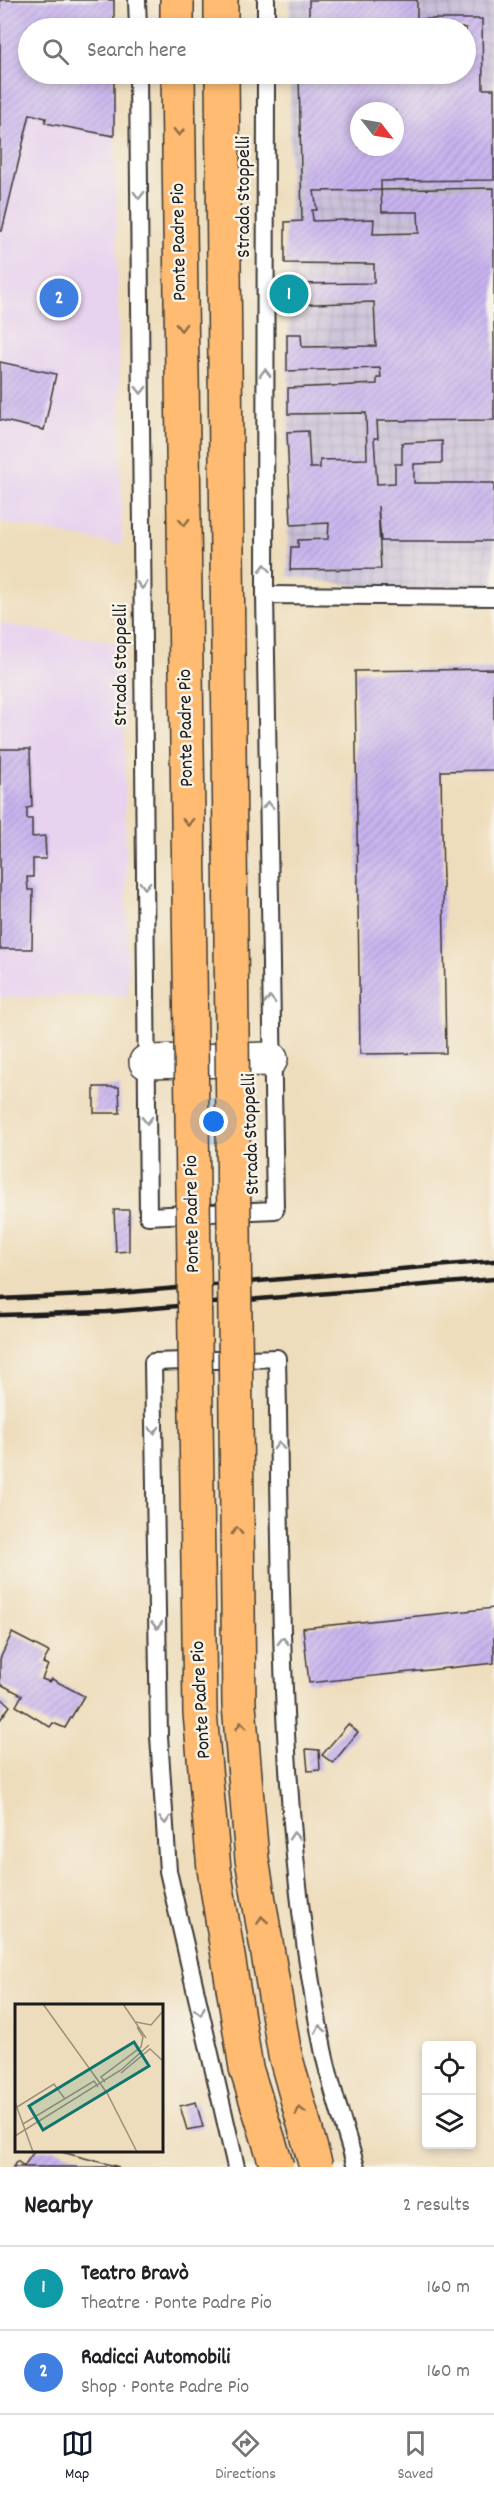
<!DOCTYPE html>
<meta charset="utf-8">
<style>
:root{--surface:#fff;--page:#f6f6f6;--text:#202124;--muted:#757577;--line:#e0e0e0;--accent:#111827}
body{margin:0;font-family:Dekko,sans-serif;background:var(--page);color:var(--text)}
.controls{position:absolute;right:18px;bottom:18px;display:grid;overflow:hidden;border-radius:6px;box-shadow:0 3px 9px #0003}
.controls button{width:54px;height:54px;display:grid;place-items:center;padding:0;border:0;border-bottom:2px solid var(--line);background:var(--surface);color:var(--text);font:30px sans-serif}
.compass{position:absolute;left:350px;top:102px;width:54px;height:54px;border-radius:50%;background:var(--surface);box-shadow:0 3px 9px #0003;rotate:121deg}
.you{position:absolute;left:214px;top:1122px;width:21px;height:21px;margin:-15px;border:4px solid #fff;border-radius:50%;background:#1a73e8;box-shadow:0 0 0 9px #1a73e833}
.badge{display:grid;place-items:center;width:39px;height:39px;border-radius:50%;background:var(--accent);color:#fff;font-size:20px;font-weight:700}
.pin{position:absolute;translate:-50% -50%;border:3px solid #fff;box-shadow:0 2px 6px #0006}
.list{margin:0;padding:0;list-style:none}
h2{display:flex;justify-content:space-between;align-items:center;height:78px;margin:0;padding:0 24px;font-size:26px}
h2 small{font-size:20px;font-weight:400;color:var(--muted)}
.list li{display:grid;grid-template-columns:39px 1fr auto;gap:18px;align-items:center;box-sizing:border-box;height:84px;padding:0 24px;border-top:2px solid var(--line)}
.list b{display:block;font-size:22px;white-space:nowrap}
.list p{margin:0;font-size:20px;white-space:nowrap;color:var(--muted)}
.list em{font-size:20px;font-style:normal;color:var(--muted)}
.icon{flex:none;width:33px;height:33px;fill:none;stroke:currentColor;stroke-width:2;stroke-linecap:round;stroke-linejoin:round}
.map{position:relative;flex:none;width:494px;height:2167px;overflow:hidden}
.search{position:absolute;background:var(--surface);box-shadow:0 3px 9px #0003;left:18px;right:18px;top:18px;height:66px;display:flex;align-items:center;gap:15px;box-sizing:border-box;padding:0 21px;border-radius:33px;color:var(--muted);font-size:22px}
.sheet{height:246px;background:var(--surface)}
nav{display:flex;justify-content:space-around;align-items:center;box-sizing:border-box;height:84px;border-top:2px solid var(--line);background:var(--surface);font-size:16px;color:var(--muted)}
nav a{display:grid;justify-items:center;gap:3px}
nav .on{color:var(--accent)}
.map>svg:first-child{display:block}
</style>
<div class="map">
<svg width="494" height="2167" viewBox="0 0 494 2167">
<defs>
<pattern id="industrial-grid" width="8" height="8" patternUnits="userSpaceOnUse" patternTransform="scale(1.5)"><rect width="8" height="8" fill="#c8bfd8"/><path d="M0 4h8M4 0v8" fill="none" stroke="#aba4b9"/></pattern>
<pattern id="building-hatch" width="6" height="6" patternUnits="userSpaceOnUse" patternTransform="scale(1.5)"><rect width="6" height="6" fill="#c8b3ee"/><path d="M-1 1l2-2M0 6l6-6M5 7l2-2" fill="none" stroke="#ab99cc"/></pattern>
</defs>
<rect width="100%" height="100%" fill="#f7f3e8"/>
<filter id="ink" filterUnits="userSpaceOnUse"><feTurbulence type="fractalNoise" baseFrequency=".0167" numOctaves="2"/><feDisplacementMap in="SourceGraphic" scale="12" xChannelSelector="R" yChannelSelector="G"/><feConvolveMatrix kernelMatrix="1 2 1 2 8 2 1 2 1" color-interpolation-filters="sRGB"/></filter>
<filter id="wash" filterUnits="userSpaceOnUse"><feTurbulence type="fractalNoise" baseFrequency=".008" numOctaves="4" result="noise"/><feDisplacementMap in="SourceGraphic" scale="24" xChannelSelector="R" yChannelSelector="G"/><feGaussianBlur stdDeviation="1.35" result="paint"/><feColorMatrix in="noise" values="0 0 0 0 0 0 0 0 0 0 0 0 0 0 0 0 0 1.4 0 .05"/><feComposite in="paint" operator="in"/></filter>
<g filter="url(#wash)">
<rect width="100%" height="100%" fill="#eeddbc"/>
<g fill="#e7d2ef">
<path d="M0,0h113l1,28h-86v46h86l8,471 -122,-23z"/>
<path d="M0,623l123,21 5,351 -128,3z"/>
</g>
<path fill="url(#industrial-grid)" fill-rule="evenodd" d="M290,0h204v605l-206,-29 2,-502h176v-46h-176zM359,111h36v36h-36z"/>
<g id="blocks">
<g fill="url(#building-hatch)" fill-rule="evenodd">
<path d="M0,0h114v28h-86v46h86v62l-69,-13 1,-5 -16,-4 -28,117h-2z"/>
<path d="M309,0h108v19h65l1,70h11v91l-113,1v9l-67,1 3,19h-5l1,11 61,-2 -1,15 46,-1 -1,-21h-36l-1,-22 113,-2v232l-117,1 1,17h-4l3,46 18,-1v-19h7v-21l40,-2v22l-28,1v19h80v58h-113l-3,-35 3,63 -91,1 1,-23h7v-7l30,-1 1,-16 -38,2 -4,-93 21,-1 2,37h10v-8l47,-1 -1,-46 -78,1v-26l89,-4v-6h4l-1,-10 -93,3v-37h14l1,13 74,-1 -2,-44 -88,3 -1,-21 89,-1v-19l-89,-1v-41l17,-1 -3,-147h167v-46h-157zM359,111h36v36h-36z"/>
<path d="M0,362l56,12 -12,56 -44,-10z"/>
<path d="M494,669v101l-53,1 5,282 -86,1 -5,-383z"/>
<path d="M0,749h30l2,58 -5,1v11h5v18l13,-1 1,23h-13v18h-6l1,13h5l-1,59h-32z"/>
<path d="M94,1087h25l1,26h-26z"/>
<path d="M114,1210h15v41l-13,1z"/>
<path d="M494,1608v55l-185,20 -6,-55z"/>
<path d="M12,1633l37,19 -6,11 5,2 -6,14 8,3 2,-3 32,17 -19,32 -12,-5 -3,4 -34,-21 6,-11 -22,-11v-25z"/>
<path d="M0,1697l10,9 -10,14z"/>
<path d="M348,1724l10,8 -25,31 -11,-8z"/>
<path d="M306,1749l13,1 1,20 -12,1z"/>
<path d="M196,2102l7,25 -16,3 -7,-24z"/>
<path d="M35,2150h19l65,17h-106l4,-6 7,5z"/>
</g>
</g>
</g>
<g filter="url(#ink)">
<use href="#blocks" fill-opacity="0" stroke="#3c3934" stroke-width="1.5"/>
<g fill="none" stroke-linecap="round" stroke-linejoin="round">
<g stroke="#3c3934" stroke-width="20">
<g id="service">
<path d="M137,0l1,28"/>
<path d="M266,28v-28"/>
<path d="M138,74l10,1142 127,-6 -10,-615 1,-521"/>
<path d="M265,595l229,2"/>
<path d="M236,2167l-68,-296 -9,-135 -6,-374 124,-4c5,230 0,465 46,691 8,40 22,79 33,118"/>
</g>
</g>
<g stroke="#3c3934" stroke-width="36">
<path id="minor" d="M146,1062l125,-3"/>
</g>
<g stroke="#3c3934" stroke-width="36">
<g id="primary">
<path d="M177,0v28"/>
<path d="M221,0v28"/>
</g>
</g>
<use href="#service" stroke="#fff" stroke-width="16"/>
<use href="#minor" stroke="#fff" stroke-width="33"/>
<use href="#primary" stroke="#febb71" stroke-width="33"/>
<g stroke="#1c1c1c" stroke-width="4.5">
<path d="M0,1299l107,-5 387,-33"/>
<path d="M0,1315l107,-3 387,-33"/>
</g>
<g stroke="#3c3934" stroke-width="36" stroke-linecap="butt">
<g id="primary-bridge">
<path d="M178,74l22,1639 14,156 32,199 31,99"/>
<path d="M222,74l17,1631 13,154 33,196 31,112"/>
</g>
</g>
<use href="#primary-bridge" stroke="#febb71" stroke-width="33"/>
</g>
<defs><path id="oneway-chevron" d="M-2-3.5L2.5 0L-2 3.5" fill="none" stroke-width="1.6" stroke-linecap="round" stroke-linejoin="round" transform="scale(1.5)"/></defs>
<g stroke="#8d6c46">
<use href="#oneway-chevron" transform="translate(179 132) rotate(89)"/>
<use href="#oneway-chevron" transform="translate(181 327) rotate(89)"/>
<use href="#oneway-chevron" transform="translate(184 522) rotate(89)"/>
<use href="#oneway-chevron" transform="translate(188 822) rotate(89)"/>
<use href="#oneway-chevron" transform="translate(237 1531) rotate(-91)"/>
<use href="#oneway-chevron" transform="translate(241 1726) rotate(-95)"/>
<use href="#oneway-chevron" transform="translate(262 1920) rotate(-99)"/>
<use href="#oneway-chevron" transform="translate(300 2111) rotate(-106)"/>
</g>
<g stroke="#999">
<use href="#oneway-chevron" transform="translate(139 195) rotate(90)"/>
<use href="#oneway-chevron" transform="translate(265 373) rotate(-90)"/>
<use href="#oneway-chevron" transform="translate(141 390) rotate(90)"/>
<use href="#oneway-chevron" transform="translate(265 568) rotate(-90)"/>
<use href="#oneway-chevron" transform="translate(142 585) rotate(90)"/>
<use href="#oneway-chevron" transform="translate(268 805) rotate(-91)"/>
<use href="#oneway-chevron" transform="translate(145 885) rotate(90)"/>
<use href="#oneway-chevron" transform="translate(270 1000) rotate(-91)"/>
<use href="#oneway-chevron" transform="translate(147 1120) rotate(89)"/>
<use href="#oneway-chevron" transform="translate(154 1430) rotate(89)"/>
<use href="#oneway-chevron" transform="translate(279 1446) rotate(-91)"/>
<use href="#oneway-chevron" transform="translate(157 1625) rotate(89)"/>
<use href="#oneway-chevron" transform="translate(283 1641) rotate(-91)"/>
<use href="#oneway-chevron" transform="translate(165 1820) rotate(86)"/>
<use href="#oneway-chevron" transform="translate(294 1836) rotate(-94)"/>
<use href="#oneway-chevron" transform="translate(200 2011) rotate(77)"/>
<use href="#oneway-chevron" transform="translate(320 2029) rotate(-99)"/>
</g>
</g>
<g text-anchor="middle" dominant-baseline="central" stroke-width="5" stroke-linejoin="round" paint-order="stroke">
<g font-size="20" fill="#1c1c1c" stroke="#f7f3e8">
<text transform="translate(245 197) rotate(-90)">Strada Stoppelli</text>
<text transform="translate(180 242) rotate(-91)">Ponte Padre Pio</text>
<text transform="translate(122 665) rotate(-90)">Strada Stoppelli</text>
<text transform="translate(187 728) rotate(-91)">Ponte Padre Pio</text>
<text transform="translate(252 1134) rotate(-92)">Strada Stoppelli</text>
<text transform="translate(193 1214) rotate(-91)">Ponte Padre Pio</text>
<text transform="translate(202 1700) rotate(-93)">Ponte Padre Pio</text>
</g>
</g>
<g transform="translate(15 2004)">
<rect width="148" height="148" fill="#eeddbc"/>
<path fill="none" stroke="#9a907c" stroke-width="1.5" d="M28,0l64,89 30,59M108,0l23,34M121,18l15,3 13,-15M106,69l29,-24 14,13M90,78l-4,-5 40,-30 2,-10 -6,-10M0,98l18,50M2,103l37,-23 11,15M8,120l71,-43 4,6M0,132l106,-66 28,-25"/>
<path fill="#0f766e" fill-opacity="0.15" stroke="#0f766e" stroke-width="3" d="M119,38l15,24 -106,64 -14,-24z"/>
<rect width="148" height="148" fill="none" stroke="#1c1c1c" stroke-width="3"/>
</g>
</svg>
<div class="controls">
<button><svg class="icon" aria-label="locate" viewBox="0 0 24 24"><circle cx="12" cy="12" r="6"/><path d="M12 2v4M12 18v4M2 12h4M18 12h4"/></svg></button>
<button><svg class="icon" aria-label="layers" viewBox="0 0 24 24"><path d="M12 4l9 5-9 5-9-5zM3 14l9 5 9-5"/></svg></button>
</div>
<svg class="compass" viewBox="-18 -18 36 36"><path d="M0-13l5 13h-10z" fill="#e53935"/><path d="M0 13l5-13h-10z" fill="#757577"/></svg>
<div class="you"></div>
<div class="pin badge" style="left:289px;top:294px;background:#0f9aa8">1</div>
<div class="pin badge" style="left:59px;top:298px;background:#3f7fe0">2</div>
<div class="search"><svg class="icon" aria-label="search" viewBox="0 0 24 24"><circle cx="10" cy="10" r="6"/><path d="M15 15l6 6"/></svg>Search here</div>
</div>
<section class="sheet">
<h2>Nearby<small>2 results</small></h2>
<ul class="list">
<li><span class="badge" style="background:#0f9aa8">1</span><div><b>Teatro Bravò</b><p>Theatre · Ponte Padre Pio</p></div><em>160 m</em></li>
<li><span class="badge" style="background:#3f7fe0">2</span><div><b>Radicci Automobili</b><p>Shop · Ponte Padre Pio</p></div><em>160 m</em></li>
</ul>
</section>
<nav>
<a class="on"><svg class="icon" aria-label="map" viewBox="0 0 24 24"><path d="M3 6l6-2 6 2 6-2v14l-6 2-6-2-6 2zM9 4v14M15 6v14"/></svg>Map</a>
<a><svg class="icon" aria-label="directions" viewBox="0 0 24 24"><path d="M12 3l9 9-9 9-9-9zM9 14v-3h6M13 9l2 2-2 2"/></svg>Directions</a>
<a><svg class="icon" aria-label="saved" viewBox="0 0 24 24"><path d="M7 4h10v16l-5-4-5 4z"/></svg>Saved</a>
</nav>
